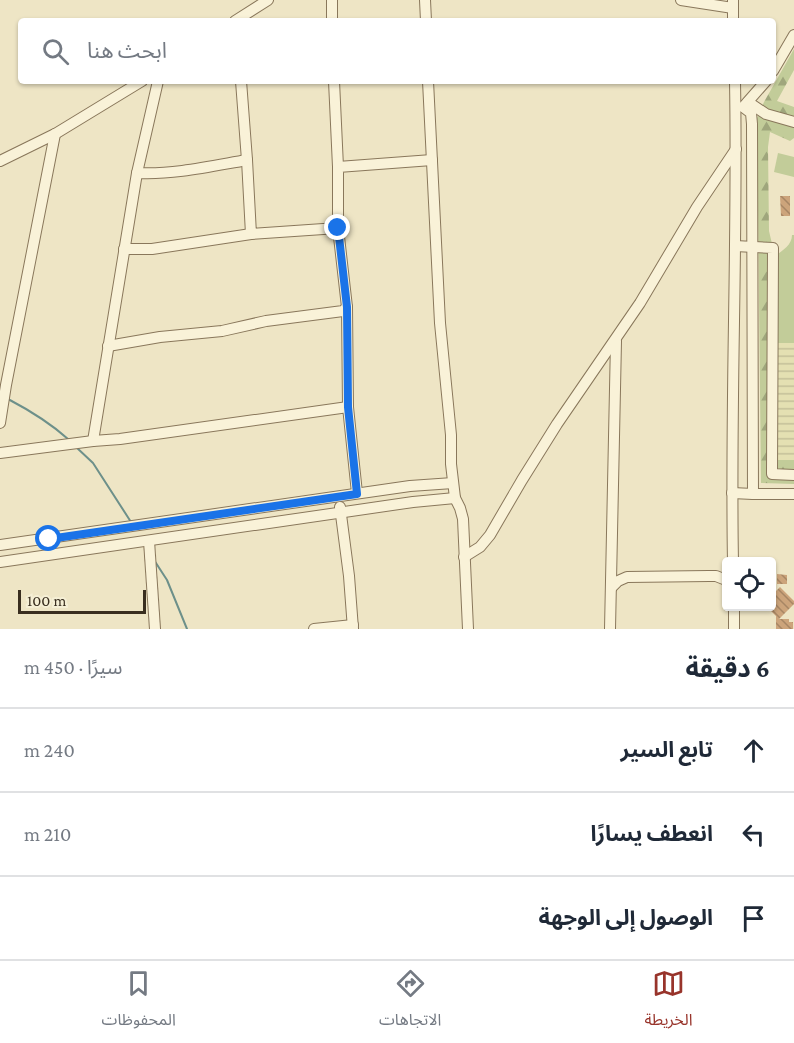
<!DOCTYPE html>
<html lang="ar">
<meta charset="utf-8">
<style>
:root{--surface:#fff;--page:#f2f2f3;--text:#1f2937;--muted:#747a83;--line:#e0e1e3;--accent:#98342b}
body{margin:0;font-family:"Crimson Pro","Noto Sans Arabic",serif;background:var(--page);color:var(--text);direction:rtl}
.controls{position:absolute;right:18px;bottom:18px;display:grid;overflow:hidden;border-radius:6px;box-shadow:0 2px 4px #0004}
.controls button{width:54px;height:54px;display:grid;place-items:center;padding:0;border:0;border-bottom:2px solid var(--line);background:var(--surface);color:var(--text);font:30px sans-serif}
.scale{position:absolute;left:18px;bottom:15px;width:128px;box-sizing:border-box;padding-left:6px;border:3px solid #392e1f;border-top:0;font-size:16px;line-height:21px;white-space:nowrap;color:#392e1f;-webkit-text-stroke:4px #f5efd5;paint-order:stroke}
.stop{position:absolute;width:18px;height:18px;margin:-14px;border:4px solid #1a73e8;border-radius:50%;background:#fff}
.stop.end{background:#1a73e8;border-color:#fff;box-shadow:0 2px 6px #0008}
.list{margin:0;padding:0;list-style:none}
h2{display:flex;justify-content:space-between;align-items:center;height:78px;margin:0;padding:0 24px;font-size:26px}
h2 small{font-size:20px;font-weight:400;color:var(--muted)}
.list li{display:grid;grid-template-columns:39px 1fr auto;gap:18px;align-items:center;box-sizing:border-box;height:84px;padding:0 24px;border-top:2px solid var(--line)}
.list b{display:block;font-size:22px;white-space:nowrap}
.list em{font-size:20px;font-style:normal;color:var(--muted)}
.icon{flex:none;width:33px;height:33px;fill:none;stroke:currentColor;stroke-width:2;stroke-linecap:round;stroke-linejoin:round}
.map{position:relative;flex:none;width:794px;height:629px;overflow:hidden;direction:ltr}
.search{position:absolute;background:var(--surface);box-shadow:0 2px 4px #0004;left:18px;right:18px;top:18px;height:66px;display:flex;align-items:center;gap:15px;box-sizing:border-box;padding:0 21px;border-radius:6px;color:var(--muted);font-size:22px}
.sheet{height:330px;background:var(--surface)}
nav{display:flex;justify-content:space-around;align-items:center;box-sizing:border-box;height:84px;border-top:2px solid var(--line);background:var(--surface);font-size:16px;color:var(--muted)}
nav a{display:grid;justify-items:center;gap:3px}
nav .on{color:var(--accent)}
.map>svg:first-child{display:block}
</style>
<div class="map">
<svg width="794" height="629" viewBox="0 0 794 629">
<defs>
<pattern id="farmland-rules" width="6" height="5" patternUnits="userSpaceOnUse" patternTransform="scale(1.5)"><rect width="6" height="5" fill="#e4e0b2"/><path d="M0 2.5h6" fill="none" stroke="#c4c099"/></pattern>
<pattern id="forest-firs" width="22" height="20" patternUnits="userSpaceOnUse" patternTransform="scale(1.5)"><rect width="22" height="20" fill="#c2cc99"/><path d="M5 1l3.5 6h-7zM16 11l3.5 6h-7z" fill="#9fa67c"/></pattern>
<pattern id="building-back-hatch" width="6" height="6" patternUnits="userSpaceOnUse" patternTransform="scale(1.5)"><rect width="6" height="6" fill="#cca47b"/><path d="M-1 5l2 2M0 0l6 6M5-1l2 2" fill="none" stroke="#a78664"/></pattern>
</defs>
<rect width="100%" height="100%" fill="#eee5c5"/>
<path fill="url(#farmland-rules)" d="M773,343h21v117h-22z"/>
<path fill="url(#forest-firs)" d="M794,49v21l-17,31 17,6v31l-4,3 -20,-9 -2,15 1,84 4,17v212h21v24l-33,-1 -4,-365 7,-16z"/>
<g fill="#c2cc99">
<path d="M778,153l16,4v20l-20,-5z"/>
<path d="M792,235h2v108h-21v-85c8,-7 19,-12 19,-23z"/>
</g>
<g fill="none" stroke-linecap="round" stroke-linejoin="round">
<g stroke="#6d908a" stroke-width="2">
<path d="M8,399c21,11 42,24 60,40"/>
<path d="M76,447l17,16 38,59"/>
<path d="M154,560l13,20 20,49"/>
</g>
</g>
<g fill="url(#building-back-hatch)">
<path d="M780,196h10v20h-9z"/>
<path d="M777,574l10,1v9h-10z"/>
<path d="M780,587l14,14v3l-15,15h10v3h4v7h-17v-13l-10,-10h5v-10z"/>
</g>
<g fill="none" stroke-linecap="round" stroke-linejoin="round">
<g stroke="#89775b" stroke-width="12">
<g id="minor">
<path d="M332,0v21"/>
<path d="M425,0l1,21"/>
<path d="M681,0l52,8"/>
<path d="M733,0v21"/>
<path d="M235,21l33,-21"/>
<path d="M773,71l21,-36"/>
<path d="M241,81l6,79 4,74 87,-6"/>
<path d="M334,81l4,86"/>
<path d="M428,81l12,242 11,112v29l4,34 5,10 3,11 5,110"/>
<path d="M748,102l18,12 28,8"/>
<path d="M744,106l22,-25"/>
<path d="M743,107l8,6 1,11 1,370"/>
<path d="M0,161l55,-27 87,-53"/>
<path d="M137,173c36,2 75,-7 110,-13"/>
<path d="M735,246l38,2 -1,226 22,1"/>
<path d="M124,249h28l99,-15"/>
<path d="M108,346l52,-9 62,-6 44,-10 77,-10 4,-4"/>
<path d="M348,407l-1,-100 -9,-79v-61l94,-7"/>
<path d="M0,423l6,-38 49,-251"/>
<path d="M93,441l44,-268 21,-92"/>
<path d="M0,453l93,-12 27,-2 228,-32 9,86"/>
<path d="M732,493l21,1h41"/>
<path d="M340,507l9,69 4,53"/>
<path d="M149,541l6,88"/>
<path d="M0,545l410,-59 43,-3"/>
<path d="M464,557l16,-10 10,-12 32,-55 35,-56 83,-121 57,-96 39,-58"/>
<path d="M0,562l413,-60 42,-4"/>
<path d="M733,562c-3,-161 5,-321 2,-481"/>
<path d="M611,588l7,-7 9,-4 82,-1h7l10,4"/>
<path d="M314,629l39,-4"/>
<path d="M610,629l6,-288"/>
<path d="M734,629v-23"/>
</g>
</g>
<use href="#minor" stroke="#f9f2d8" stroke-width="10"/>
</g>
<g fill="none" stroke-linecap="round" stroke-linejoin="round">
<path stroke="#1a73e8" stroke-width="8" d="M49,539l308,-45 -9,-87 -1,-100 -9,-79"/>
</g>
</svg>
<div class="controls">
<button><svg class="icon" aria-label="locate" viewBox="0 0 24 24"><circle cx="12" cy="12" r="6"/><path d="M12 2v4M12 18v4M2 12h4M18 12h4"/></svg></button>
</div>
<div class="scale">100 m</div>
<div class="stop" style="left:49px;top:539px"></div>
<div class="stop end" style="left:338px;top:228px"></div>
<div class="search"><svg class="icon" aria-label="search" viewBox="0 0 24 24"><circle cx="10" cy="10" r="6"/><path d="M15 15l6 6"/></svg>ابحث هنا</div>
</div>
<section class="sheet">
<h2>6 دقيقة<small>سيرًا · 450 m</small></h2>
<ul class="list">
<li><svg class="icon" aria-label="ahead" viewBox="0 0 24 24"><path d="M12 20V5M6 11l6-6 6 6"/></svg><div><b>تابع السير</b></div><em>240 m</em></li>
<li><svg class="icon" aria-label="left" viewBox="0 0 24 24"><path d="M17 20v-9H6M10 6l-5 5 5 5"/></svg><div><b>انعطف يسارًا</b></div><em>210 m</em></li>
<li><svg class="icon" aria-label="arrive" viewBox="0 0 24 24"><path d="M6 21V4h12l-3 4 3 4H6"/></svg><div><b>الوصول إلى الوجهة</b></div></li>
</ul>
</section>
<nav>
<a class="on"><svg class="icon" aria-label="map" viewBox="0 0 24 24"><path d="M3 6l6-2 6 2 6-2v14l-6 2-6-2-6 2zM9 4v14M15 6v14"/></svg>الخريطة</a>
<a><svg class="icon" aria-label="directions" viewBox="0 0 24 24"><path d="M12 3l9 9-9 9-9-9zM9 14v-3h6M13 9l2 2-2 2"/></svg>الاتجاهات</a>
<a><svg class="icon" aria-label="saved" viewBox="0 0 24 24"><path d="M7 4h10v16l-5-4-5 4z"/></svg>المحفوظات</a>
</nav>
